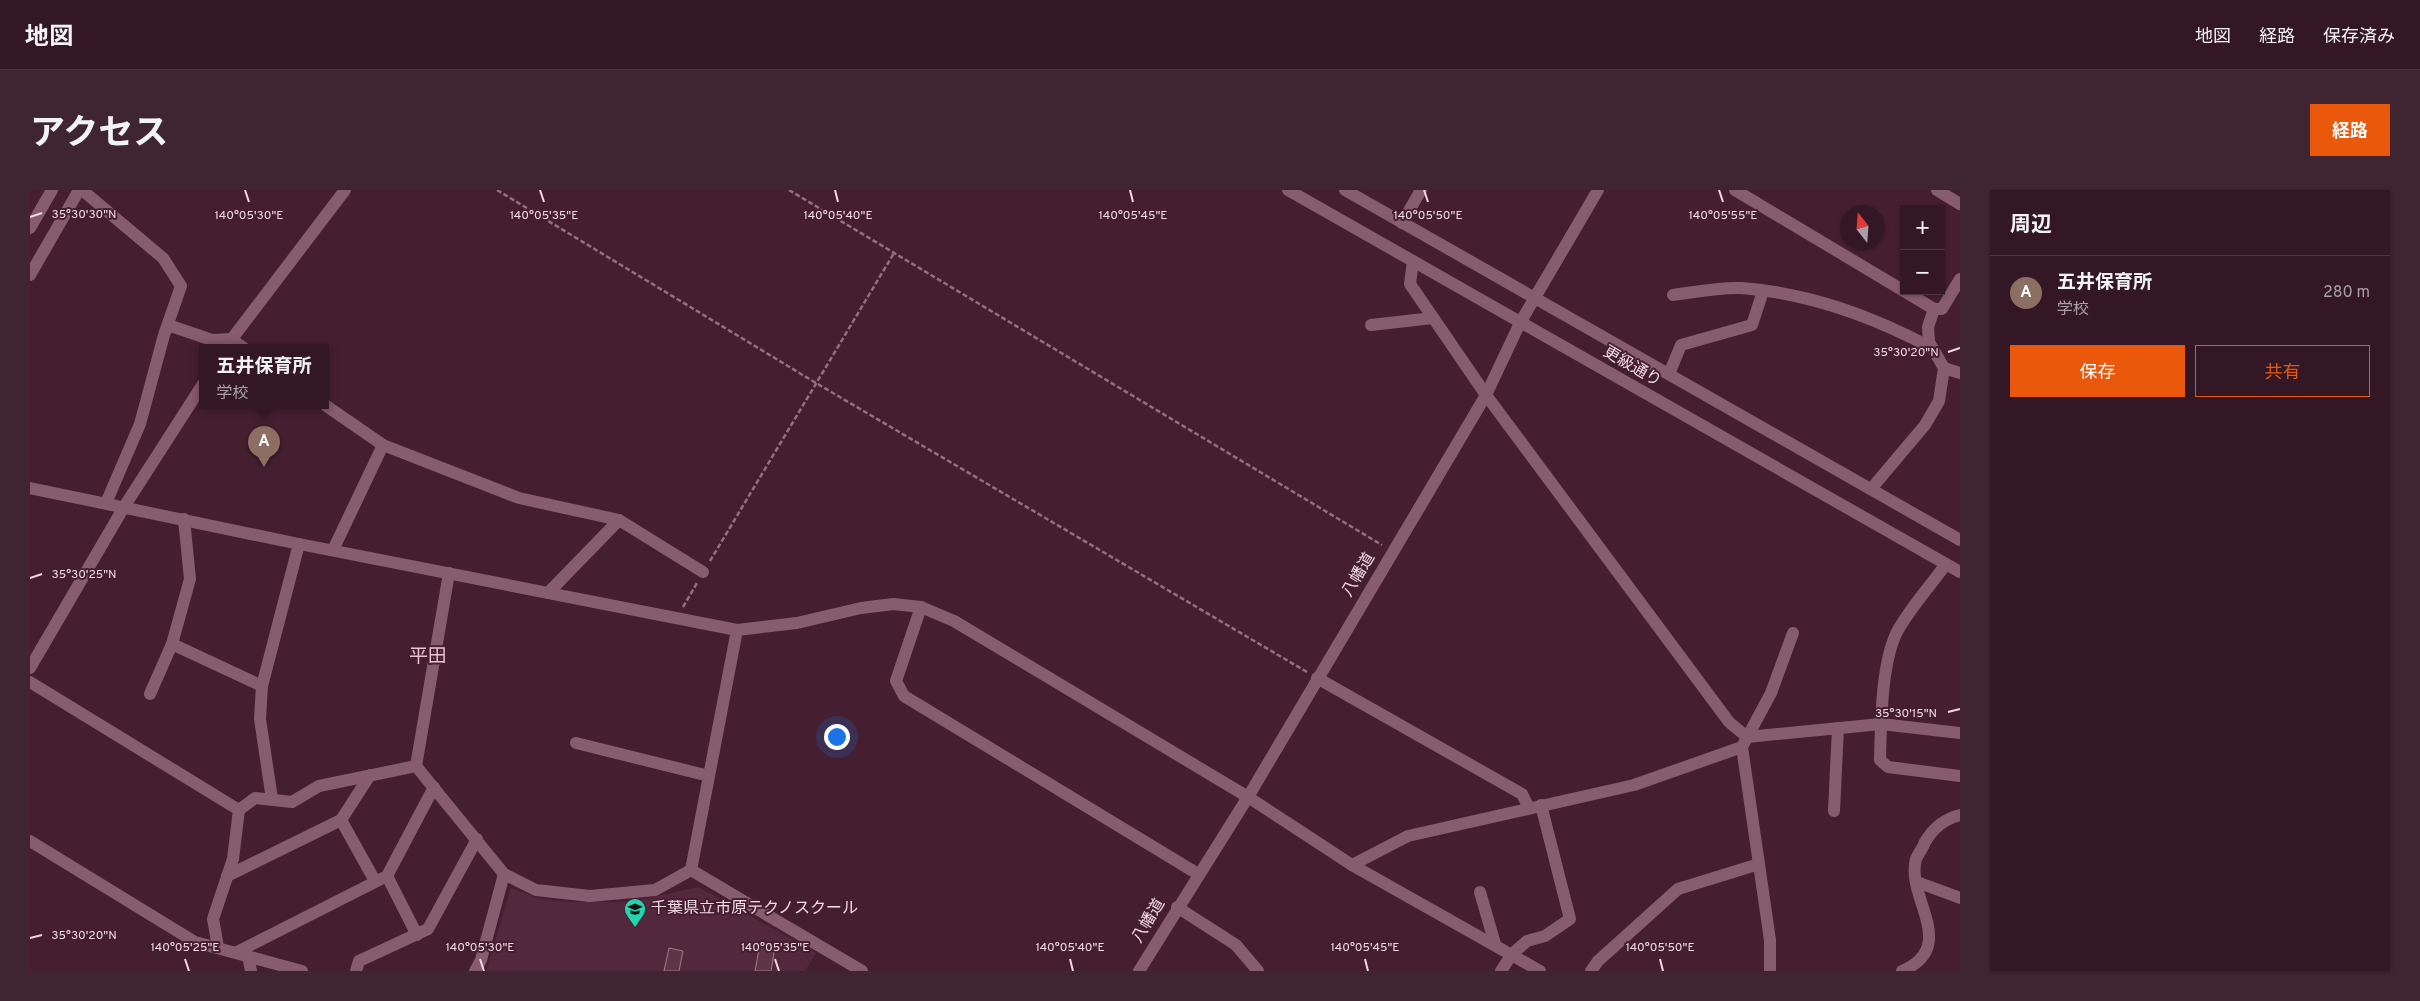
<!DOCTYPE html>
<html lang="ja">
<meta charset="utf-8">
<style>
:root{--surface:#341724;--page:#3f2431;--text:#f1f3f6;--muted:#a99fa6;--line:#4e3641;--accent:#ea580c}
body{margin:0;font-family:Overpass,"Noto Sans JP",sans-serif;background:var(--page);color:var(--text)}
.controls{position:absolute;right:15px;top:15px;display:grid;overflow:hidden;border-radius:0px;box-shadow:0 1px 4px #0004}
.controls button{width:45px;height:45px;display:grid;place-items:center;padding:0;border:0;border-bottom:1px solid var(--line);background:var(--surface);color:var(--text);font:25px sans-serif}
.compass{position:absolute;left:1810px;top:15px;width:45px;height:45px;border-radius:50%;background:var(--surface);box-shadow:0 1px 4px #0004;rotate:343deg}
.you{position:absolute;left:806px;top:546px;width:18px;height:18px;margin:-12px;border:4px solid #fff;border-radius:50%;background:#1a73e8;box-shadow:0 0 0 8px #1a73e833}
.badge{display:grid;place-items:center;width:32px;height:32px;border-radius:50%;background:var(--accent);color:#fff;font-size:16px;font-weight:700}
.pin{position:absolute;translate:-50% -41px;filter:drop-shadow(0 1px 2px #0008)}
.pin::after{content:'';position:absolute;top:26px;width:18px;height:15px;background:inherit;clip-path:polygon(0 0,100% 0,50% 100%)}
.popup{position:absolute;left:169px;top:154px;width:130px;height:65px;box-sizing:border-box;display:grid;place-content:center;border-radius:0px;background:var(--surface);filter:drop-shadow(0 1px 4px #0005);font-size:16px;white-space:nowrap;color:var(--muted)}
.popup b{font-size:19px;color:var(--text)}
.popup::after{content:'';position:absolute;left:50%;top:100%;margin-left:-10px;border:10px solid transparent;border-top-color:var(--surface)}
.list{margin:0;padding:0;list-style:none}
h2{display:flex;justify-content:space-between;align-items:center;height:65px;margin:0;padding:0 20px;font-size:21px}
h2 small{font-size:16px;font-weight:400;color:var(--muted)}
.list li{display:grid;grid-template-columns:32px 1fr auto;gap:15px;align-items:center;box-sizing:border-box;height:75px;padding:0 20px;border-top:1px solid var(--line)}
.list b{display:block;font-size:19px;white-space:nowrap}
.list p{margin:0;font-size:16px;white-space:nowrap;color:var(--muted)}
.list em{font-size:16px;font-style:normal;color:var(--muted)}
.actions{display:flex;gap:10px;padding:15px 20px}
.actions a{flex:1;padding:11px 0;border:1px solid var(--accent);border-radius:0px;text-align:center;font-size:18px;color:var(--accent)}
.actions .main{background:var(--accent);color:#fff}
.map{position:relative;flex:none;width:1930px;height:781px;overflow:hidden;border-radius:0px}
header{display:flex;align-items:center;gap:30px;box-sizing:border-box;height:70px;padding:0 25px;background:var(--surface);border-bottom:1px solid var(--line)}
header strong{font-size:24px}
nav{display:flex;gap:28px;margin-inline-start:auto;font-size:18px}
.intro{display:flex;align-items:center;justify-content:space-between;box-sizing:border-box;height:120px;padding:0 30px}
h1{margin:0;font-size:35px}
.button{padding:12px 22px;border-radius:0px;background:var(--accent);color:#fff;font-size:18px;font-weight:700}
main{display:flex;gap:30px;padding:0 30px}
aside{flex:1;background:var(--surface);border-radius:0px;box-shadow:0 1px 4px #0004}
.map>svg:first-child{display:block}
</style>
<header>
<strong>地図</strong>
<nav><a>地図</a><a>経路</a><a>保存済み</a></nav>
</header>
<div class="intro"><h1>アクセス</h1><a class="button">経路</a></div>
<main>
<div class="map">
<svg width="1930" height="781" viewBox="0 0 1930 781">
<rect width="100%" height="100%" fill="#451f30"/>
<path fill="#54283c" d="M669,697l117,66 -11,18h-319l25,-83 30,11 24,3h66z"/>
<g fill="#5d3546" stroke="#a6788a">
<path d="M730,754l15,3 -4,24h-16z"/>
<path d="M639,758l14,3 -4,20h-15z"/>
</g>
<g fill="none" stroke-linecap="round" stroke-linejoin="round">
<g stroke="#91717e" stroke-width="2.5" stroke-dasharray="5 2.5" stroke-linecap="butt">
<path d="M467,0l319,193 491,289"/>
<path d="M759,0l593,355"/>
<path d="M680,371l184,-308"/>
<path d="M653,417l14,-24"/>
</g>
<g stroke="#875c6e" stroke-width="12">
<path d="M52,0l81,68 18,28 -17,49 -24,89 -34,79"/>
<path d="M1258,0l672,382"/>
<path d="M1315,0l615,350"/>
<path d="M1705,0l169,101"/>
<path d="M1907,0l23,14"/>
<path d="M1372,33l19,-33"/>
<path d="M0,38l22,-38"/>
<path d="M1383,71l-3,23 76,111 243,327 18,15 134,-13 79,9"/>
<path d="M0,85l49,-85"/>
<path d="M1874,101l30,18h8l18,-30"/>
<path d="M1643,105c22,-3 47,-8 68,-7 69,5 131,28 191,60"/>
<path d="M138,135l44,15 19,-1 13,9"/>
<path d="M1341,135l62,-7"/>
<path d="M195,158l120,-158"/>
<path d="M1914,178l16,5"/>
<path d="M1639,184l12,-29 71,-20 11,-34"/>
<path d="M295,215l58,40 136,53 100,22 84,52"/>
<path d="M0,298l269,56 438,86 60,-7 64,-15 32,-4 28,3 33,14 294,176 104,68 188,106"/>
<path d="M1841,299l54,-64 14,-24 5,-33 -15,-26 -1,-15 6,-18"/>
<path d="M303,360l50,-105"/>
<path d="M1916,374c-15,21 -35,43 -48,66 -17,31 -17,94 -18,130l8,7 72,9"/>
<path d="M518,403l71,-73"/>
<path d="M891,417l-25,74 8,15 294,178"/>
<path d="M142,454l90,42"/>
<path d="M0,478l94,-161 79,-123"/>
<path d="M1287,488l205,116 7,14"/>
<path d="M0,492l209,128"/>
<path d="M120,504l22,-50 18,-65 -6,-60"/>
<path d="M546,553l133,33"/>
<path d="M386,576l33,-193"/>
<path d="M242,609l-12,-80 2,-33 37,-142"/>
<path d="M1804,621l4,-83"/>
<path d="M311,630l34,61"/>
<path d="M0,651l165,101 107,29"/>
<path d="M1322,675l56,-29 226,-51 108,-38"/>
<path d="M661,680l46,-240"/>
<path d="M661,680l171,101"/>
<path d="M197,686l114,-56 29,-45"/>
<path d="M357,686l30,59"/>
<path d="M1887,692l43,16"/>
<path d="M1450,702l15,52"/>
<path d="M1147,717l59,38 22,26"/>
<path d="M188,757l-5,-28 20,-60 6,-49 16,-12 37,4 27,-16 97,-20 88,108 32,16 54,6 65,-6 36,-20"/>
<path d="M207,762l150,-76 47,-89"/>
<path d="M218,766l3,15"/>
<path d="M326,781l3,-10 69,-32 49,-90"/>
<path d="M445,781l6,-11 23,-86"/>
<path d="M1109,781l109,-174 238,-402 34,-72 78,-133"/>
<path d="M1471,781l11,-17 15,-13 18,-5 25,-17 -29,-114"/>
<path d="M1561,781l7,-10 80,-72 81,-25"/>
<path d="M1740,781v-31l-28,-193 29,-54 22,-60"/>
<path d="M1872,781c58,-25 3,-74 14,-112 2,-5 7,-11 9,-17 8,-14 19,-23 35,-27"/>
</g>
</g>
<path fill="none" stroke="#f2d9e2" stroke-width="2" d="M215,0l4,12M510,0l4,12M805,0l3,12M1100,0l3,12M1394,0l4,12M1689,0l4,12M0,27l12,-4M1918,162l12,-4M0,388l12,-4M1918,522l12,-3M0,748l12,-3M155,769l4,12M450,769l4,12M745,769l4,12M1040,769l3,12M1335,769l3,12M1630,769l3,12"/>
<defs>
<g id="university-pin" transform="scale(1.125)"><path d="M0 17L-7.5 6A9.5 9.5 0 1 1 7.5 6Z" fill="#22d5af" stroke="#451f30"/><path d="M0-5L7-2L0 1L-7-2ZM-4 1L0 2.5L4 1V4Q0 6-4 4Z" fill="#111"/></g>
</defs>
<g fill-rule="evenodd">
<use href="#university-pin" x="605" y="719"/>
</g>
<g text-anchor="middle" dominant-baseline="central" stroke-width="4" stroke-linejoin="round" paint-order="stroke">
<g font-size="16" fill="#f2d9e2" stroke="#451f30">
<text transform="translate(1602 177) rotate(30)">更級通り</text>
<text transform="translate(1329 385) rotate(-59)">八幡道</text>
<text transform="translate(1119 731) rotate(-59)">八幡道</text>
</g>
<g font-size="16" fill="#f2d9e2" stroke="#451f30" text-anchor="start">
<text x="621" y="719">千葉県立市原テクノスクール</text>
</g>
<g font-size="19" fill="#f0bed2" stroke="#451f30">
<text x="398" y="467">平田</text>
</g>
</g>
<g font-size="12" text-anchor="middle" fill="#f2d9e2" stroke="#451f30" stroke-width="4" stroke-linejoin="round" paint-order="stroke">
<text x="54" y="28">35°30'30"N</text>
<text x="219" y="29">140°05'30"E</text>
<text x="514" y="29">140°05'35"E</text>
<text x="808" y="29">140°05'40"E</text>
<text x="1103" y="29">140°05'45"E</text>
<text x="1398" y="29">140°05'50"E</text>
<text x="1693" y="29">140°05'55"E</text>
<text x="1876" y="166">35°30'20"N</text>
<text x="54" y="388">35°30'25"N</text>
<text x="1876" y="527">35°30'15"N</text>
<text x="54" y="749">35°30'20"N</text>
<text x="155" y="761">140°05'25"E</text>
<text x="450" y="761">140°05'30"E</text>
<text x="745" y="761">140°05'35"E</text>
<text x="1040" y="761">140°05'40"E</text>
<text x="1335" y="761">140°05'45"E</text>
<text x="1630" y="761">140°05'50"E</text>
</g>
</svg>
<div class="controls">
<button>+</button>
<button>−</button>
</div>
<svg class="compass" viewBox="-18 -18 36 36"><path d="M0-13l5 13h-10z" fill="#e53935"/><path d="M0 13l5-13h-10z" fill="#a99fa6"/></svg>
<div class="you"></div>
<div class="pin badge" style="left:234px;top:277px;background:#8d6e63">A</div>
<div class="popup"><b>五井保育所</b>学校</div>
</div>
<aside>
<h2>周辺<small></small></h2>
<ul class="list">
<li><span class="badge" style="background:#8d6e63">A</span><div><b>五井保育所</b><p>学校</p></div><em>280 m</em></li>
</ul>
<div class="actions"><a class="main">保存</a><a>共有</a></div>
</aside>
</main>
